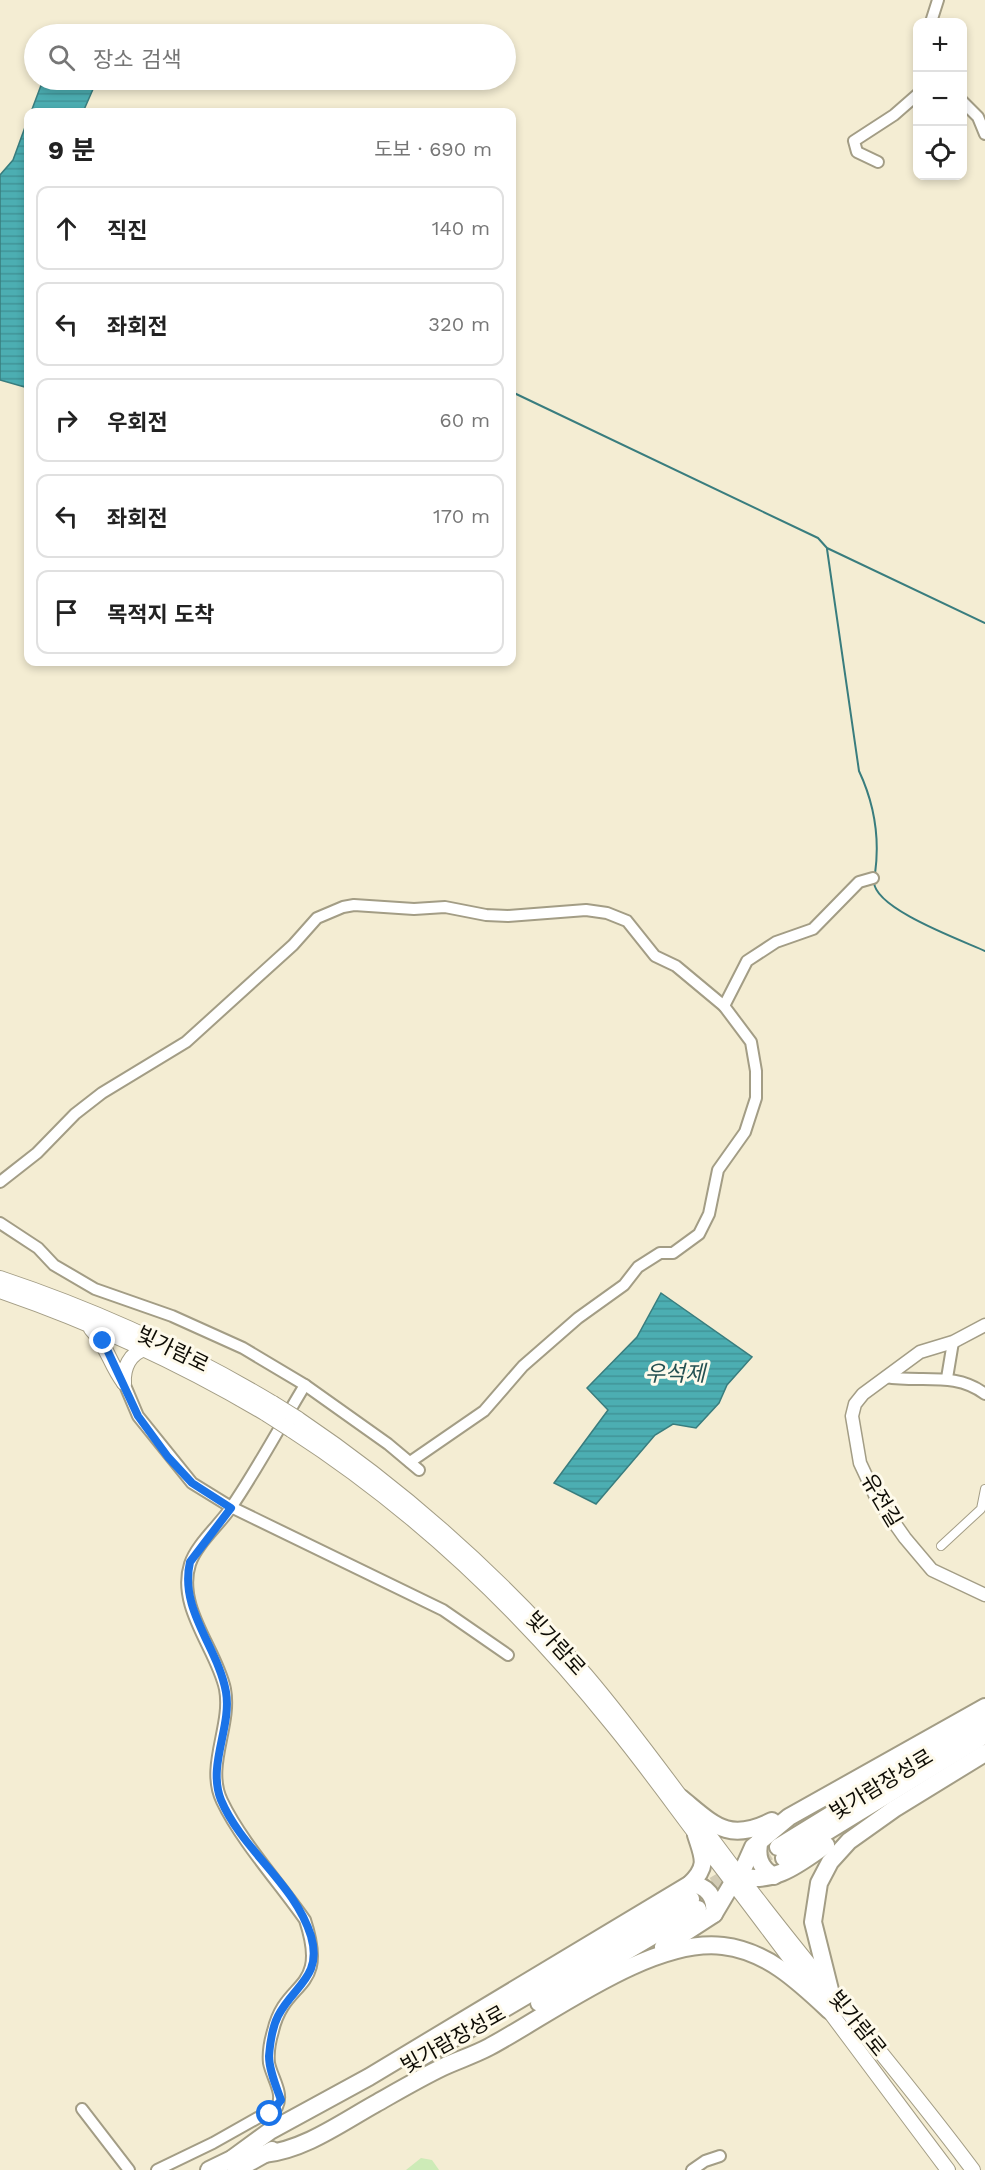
<!DOCTYPE html>
<html lang="ko">
<meta charset="utf-8">
<style>
:root{--surface:#fff;--page:#f2f2f2;--text:#222;--muted:#767676;--line:#e0e0e0}
body{margin:0;font-family:"Work Sans","Noto Sans KR",sans-serif;background:var(--page);color:var(--text)}
.controls{position:absolute;right:18px;top:18px;display:grid;overflow:hidden;border-radius:12px;box-shadow:0 3px 9px #0003}
.controls button{width:54px;height:54px;display:grid;place-items:center;padding:0;border:0;border-bottom:2px solid var(--line);background:var(--surface);color:var(--text);font:30px sans-serif}
.stop{position:absolute;width:18px;height:18px;margin:-14px;border:4px solid #1a73e8;border-radius:50%;background:#fff}
.stop.end{background:#1a73e8;border-color:#fff;box-shadow:0 2px 6px #0008}
.list{margin:0;padding:0;list-style:none}
h2{display:flex;justify-content:space-between;align-items:center;height:78px;margin:0;padding:0 24px;font-size:26px}
h2 small{font-size:20px;font-weight:400;color:var(--muted)}
.list li{display:grid;grid-template-columns:39px 1fr auto;gap:18px;align-items:center;box-sizing:border-box;height:84px;margin:0 12px 12px;padding:0 12px;border:2px solid var(--line);border-radius:12px}
.list b{display:block;font-size:22px;white-space:nowrap}
.list em{font-size:20px;font-style:normal;color:var(--muted)}
.icon{flex:none;width:33px;height:33px;fill:none;stroke:currentColor;stroke-width:2;stroke-linecap:round;stroke-linejoin:round}
.map{position:relative;flex:none;width:985px;height:2170px;overflow:hidden}
.search{position:absolute;background:var(--surface);box-shadow:0 3px 9px #0003;left:24px;top:24px;width:492px;height:66px;display:flex;align-items:center;gap:15px;box-sizing:border-box;padding:0 21px;border-radius:33px;color:var(--muted);font-size:22px}
.panel{position:absolute;background:var(--surface);box-shadow:0 3px 9px #0003;left:24px;top:108px;width:492px;height:558px;border-radius:12px}
.map>svg:first-child{display:block}
</style>
<div class="map">
<svg width="985" height="2170" viewBox="0 0 985 2170">
<defs>
<pattern id="water-rules" width="6" height="5" patternUnits="userSpaceOnUse" patternTransform="scale(1.5)"><rect width="6" height="5" fill="#4caeb2"/><path d="M0 2.5h6" fill="none" stroke="#419498"/></pattern>
</defs>
<rect width="100%" height="100%" fill="#f4edd3"/>
<path fill="#cdebb7" d="M421,2158l11,2 7,10h-33z"/>
<g fill="url(#water-rules)" stroke="#397d7e" stroke-width="1.5">
<path d="M43,80h54l-14,32h-52z"/>
<path d="M28,119v269l-28,-8v-205l13,-15z"/>
<path d="M661,1293l91,64 -25,28 -8,18 -23,25 -23,-4 -18,11 -59,69 -42,-21 54,-73 -21,-22 50,-51z"/>
</g>
<g fill="none" stroke-linecap="round" stroke-linejoin="round">
<g stroke="#397d7e" stroke-width="2">
<path d="M512,392l306,146 9,10 158,75"/>
<path d="M827,549l32,222c15,32 21,67 16,103"/>
<path d="M874,882c1,27 87,58 111,69"/>
</g>
<path stroke="#d2cbb4" stroke-width="16" stroke-dasharray="16 8" stroke-linecap="butt" d="M693,1897l85,-50"/>
<g stroke="#a39d85" stroke-width="10">
<path id="pedestrian" d="M941,1546l40,-37 4,-20"/>
</g>
<g stroke="#a39d85" stroke-width="14">
<g id="minor">
<path d="M931,22l7,-22"/>
<path d="M962,101l16,16 7,17"/>
<path d="M878,162l-21,-10 -3,-11 40,-26 24,-21"/>
<path d="M0,1182l37,-29 38,-39 27,-21 84,-51 107,-97 24,-27 26,-11 11,-2 60,4 31,-2 41,8 22,1 78,-6 21,3 20,8 28,35 21,10 48,40"/>
<path d="M0,1223l38,25 16,17 41,24 77,27 71,32 62,37 83,59 31,26"/>
<path d="M886,1377c35,6 69,-6 99,17"/>
<path d="M947,1378l6,-36"/>
<path d="M124,1383l14,33 54,67 39,24 212,103 65,45"/>
<path d="M410,1462l74,-51 39,-45 55,-48 46,-33 14,-18 22,-14h13l26,-19 10,-20 9,-44 27,-38 11,-34v-27l-5,-29 -27,-36 23,-45 29,-19 37,-13 46,-47 14,-4"/>
<path d="M82,2109l47,61"/>
<path d="M157,2170l56,-27 64,-36c7,-14 -5,-29 -8,-44 -1,-9 1,-22 4,-32 12,-53 56,-38 32,-111 -25,-36 -64,-79 -83,-119 -17,-35 10,-75 3,-112 -8,-39 -49,-82 -35,-125 6,-19 28,-38 40,-55 27,-39 50,-83 75,-124"/>
<path d="M692,2170l13,-9 15,-5"/>
</g>
</g>
<g stroke="#a39d85" stroke-width="15">
<path id="tertiary" d="M985,1325l-32,17 -33,10 -57,42 -8,10 -3,12 8,47 16,34 29,41 27,32 53,25"/>
</g>
<g stroke="#a39d85" stroke-width="16">
<g id="secondary">
<path d="M0,1278c96,32 186,73 273,125"/>
<path d="M0,1291c93,32 182,73 266,123"/>
<path d="M91,1329c16,16 19,36 33,54"/>
<path d="M124,1383c-1,-15 6,-30 21,-34"/>
<path d="M297,1418c107,72 204,159 289,257 63,74 117,155 177,231 69,89 143,174 210,264"/>
<path d="M291,1430c124,80 231,182 323,297 36,44 68,90 103,135 78,102 154,206 231,308"/>
</g>
</g>
<g stroke="#a39d85" stroke-width="20">
<g id="trunk">
<path d="M681,1798c33,27 47,45 91,23"/>
<path d="M760,1839c-4,16 -1,29 14,37"/>
<path d="M778,1847l207,-127"/>
<path d="M784,1858l201,-123"/>
<path d="M740,1876c34,9 60,-13 86,-31"/>
<path d="M690,1884c17,1 26,13 24,30"/>
<path d="M663,1947l51,-33 19,-32 7,-6 13,-29 36,-30 196,-110"/>
<path d="M830,1990l-17,-68 6,-39 11,-21 19,-21 45,-32 91,-56"/>
<path d="M539,2003l159,-94"/>
<path d="M415,2061l276,-162"/>
<path d="M264,2154c40,-4 77,-31 111,-50 23,-13 45,-26 68,-37 15,-7 31,-12 46,-20 62,-33 163,-110 234,-101 44,5 76,36 107,65"/>
<path d="M233,2158l37,-27 99,-54 321,-193c19,-18 13,-27 6,-49"/>
<path d="M209,2170l33,-16"/>
<path d="M236,2170l36,-20"/>
</g>
</g>
<use href="#pedestrian" stroke="#fff" stroke-width="8"/>
<use href="#minor" stroke="#fff" stroke-width="10"/>
<use href="#tertiary" stroke="#fff" stroke-width="12"/>
<use href="#secondary" stroke="#fff" stroke-width="14"/>
<use href="#trunk" stroke="#fff" stroke-width="16"/>
<g stroke="#a39d85" stroke-width="16" stroke-linecap="butt">
<g id="secondary-bridge">
<path d="M273,1403l24,15"/>
<path d="M266,1414l25,16"/>
</g>
</g>
<use href="#secondary-bridge" stroke="#fff" stroke-width="14"/>
</g>
<g fill="none" stroke-linecap="round" stroke-linejoin="round">
<path stroke="#1a73e8" stroke-width="8" d="M103,1341l35,75 30,41 24,26 39,25 -41,54c-11,48 28,85 36,130 6,35 -19,73 -5,108 21,50 74,84 90,136 12,41 -18,50 -33,80 -6,12 -8,27 -9,40 0,14 7,30 12,44l-11,14"/>
</g>
<g text-anchor="middle" dominant-baseline="central" stroke-width="6" stroke-linejoin="round" paint-order="stroke">
<g font-size="21" fill="#0e0c05" stroke="#fefaeb">
<text transform="translate(173 1349) rotate(26)">빛가람로</text>
<text transform="translate(882 1500) rotate(59)">유전길</text>
<text transform="translate(556 1643) rotate(48)">빛가람로</text>
<text transform="translate(881 1784) rotate(-31)">빛가람장성로</text>
<text transform="translate(858 2023) rotate(51)">빛가람로</text>
<text transform="translate(453 2039) rotate(-29)">빛가람장성로</text>
</g>
<g font-size="22" font-style="italic" fill="#255152" stroke="#fefaeb">
<text x="675" y="1373">우석제</text>
</g>
</g>
</svg>
<div class="controls">
<button>+</button>
<button>−</button>
<button><svg class="icon" aria-label="locate" viewBox="0 0 24 24"><circle cx="12" cy="12" r="6"/><path d="M12 2v4M12 18v4M2 12h4M18 12h4"/></svg></button>
</div>
<div class="stop" style="left:270px;top:2114px"></div>
<div class="stop end" style="left:103px;top:1341px"></div>
<div class="search"><svg class="icon" aria-label="search" viewBox="0 0 24 24"><circle cx="10" cy="10" r="6"/><path d="M15 15l6 6"/></svg>장소 검색</div>
<section class="panel">
<h2>9 분<small>도보 · 690 m</small></h2>
<ul class="list">
<li><svg class="icon" aria-label="ahead" viewBox="0 0 24 24"><path d="M12 20V5M6 11l6-6 6 6"/></svg><div><b>직진</b></div><em>140 m</em></li>
<li><svg class="icon" aria-label="left" viewBox="0 0 24 24"><path d="M17 20v-9H6M10 6l-5 5 5 5"/></svg><div><b>좌회전</b></div><em>320 m</em></li>
<li><svg class="icon" aria-label="right" viewBox="0 0 24 24"><path d="M7 20v-9h11M14 6l5 5-5 5"/></svg><div><b>우회전</b></div><em>60 m</em></li>
<li><svg class="icon" aria-label="left" viewBox="0 0 24 24"><path d="M17 20v-9H6M10 6l-5 5 5 5"/></svg><div><b>좌회전</b></div><em>170 m</em></li>
<li><svg class="icon" aria-label="arrive" viewBox="0 0 24 24"><path d="M6 21V4h12l-3 4 3 4H6"/></svg><div><b>목적지 도착</b></div></li>
</ul>
</section>
</div>
